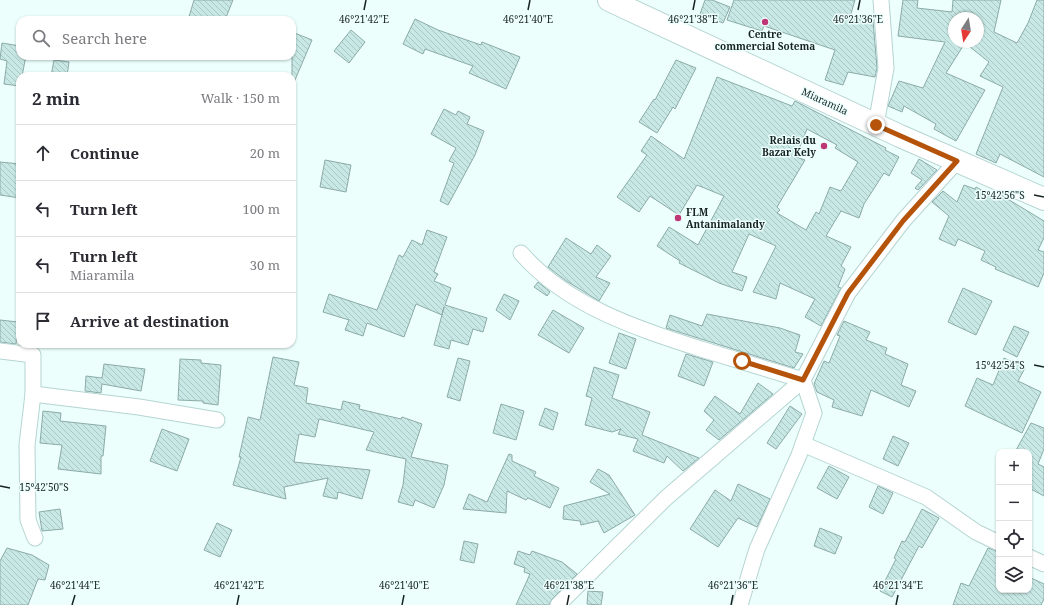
<!DOCTYPE html>
<meta charset="utf-8">
<style>
:root{--surface:#fff;--page:#f7f7f7;--text:#2b2b33;--muted:#7c7c81;--line:#e1e1e2}
body{margin:0;font-family:"Noto Serif",serif;background:var(--page);color:var(--text)}
.controls{position:absolute;right:12px;bottom:12px;display:grid;overflow:hidden;border-radius:8px;box-shadow:0 1px 3px #0004}
.controls button{width:36px;height:36px;display:grid;place-items:center;padding:0;border:0;border-bottom:1px solid var(--line);background:var(--surface);color:var(--text);font:20px sans-serif}
.compass{position:absolute;left:948px;top:12px;width:36px;height:36px;border-radius:50%;background:var(--surface);box-shadow:0 1px 3px #0004;rotate:192deg}
.stop{position:absolute;width:12px;height:12px;margin:-9px;border:3px solid #b45309;border-radius:50%;background:#fff}
.stop.end{background:#b45309;border-color:#fff;box-shadow:0 1px 4px #0008}
.list{margin:0;padding:0;list-style:none}
h2{display:flex;justify-content:space-between;align-items:center;height:52px;margin:0;padding:0 16px;font-size:17px}
h2 small{font-size:13px;font-weight:400;color:var(--muted)}
.list li{display:grid;grid-template-columns:26px 1fr auto;gap:12px;align-items:center;box-sizing:border-box;height:56px;padding:0 16px;border-top:1px solid var(--line)}
.list b{display:block;font-size:15px;white-space:nowrap}
.list p{margin:0;font-size:13px;white-space:nowrap;color:var(--muted)}
.list em{font-size:13px;font-style:normal;color:var(--muted)}
.icon{flex:none;width:22px;height:22px;fill:none;stroke:currentColor;stroke-width:2;stroke-linecap:round;stroke-linejoin:round}
.map{position:relative;flex:none;width:1044px;height:605px;overflow:hidden}
.search{position:absolute;background:var(--surface);box-shadow:0 1px 3px #0004;left:16px;top:16px;width:280px;height:44px;display:flex;align-items:center;gap:10px;box-sizing:border-box;padding:0 14px;border-radius:12px;color:var(--muted);font-size:15px}
.panel{position:absolute;background:var(--surface);box-shadow:0 1px 3px #0004;left:16px;top:72px;width:280px;height:276px;border-radius:12px}
.map>svg:first-child{display:block}
</style>
<div class="map">
<svg width="1044" height="605" viewBox="0 0 1044 605">
<defs>
<pattern id="building-back-hatch" width="6" height="6" patternUnits="userSpaceOnUse"><rect width="6" height="6" fill="#c7e8e5"/><path d="M-1 5l2 2M0 0l6 6M5-1l2 2" fill="none" stroke="#aac7c4"/></pattern>
</defs>
<rect width="100%" height="100%" fill="#ecfffd"/>
<g fill="url(#building-back-hatch)" stroke="#8caba8" fill-rule="evenodd">
<path d="M194,0h39l-8,20h-37z"/>
<path d="M705,0h7l18,7 -7,16 -23,-9z"/>
<path d="M734,0h121l-5,17 23,3 4,48 -2,9 -27,-5 -5,13 -18,-5 10,-30 -71,-24 -2,5 -35,-11z"/>
<path d="M903,0h15l-1,8 35,4 1,-12h48l-7,32 23,11 11,-20 9,-23h7v177l-44,-23 -4,9 -20,-9 27,-67 -23,-11 9,-14 -24,-19 -19,30 39,17 -29,51 -22,-12 2,-5 -32,-18 -2,6 -14,-6 11,-25 24,7 22,-46 -47,-6zM954,18h24v24h-24z"/>
<path d="M415,19l23,11 43,15 1,-3 38,15 -14,32 -37,-16 4,-7 -48,-17 -2,5 -20,-10z"/>
<path d="M351,30l14,12 -16,21 -15,-12z"/>
<path d="M292,32l20,8 -20,47z"/>
<path d="M2,43l18,3v10h6l-4,20h-2v10l-16,-2 3,-23 -7,-2z"/>
<path d="M54,60l15,2 -2,14h-16z"/>
<path d="M676,60l20,8 -21,41 -2,-2 -16,26 -18,-11 15,-23 1,1z"/>
<path d="M717,77l75,29 3,-5 91,47 -1,2 14,7 -10,19 -5,-3 -20,31 -5,14 -18,-7 -15,25 25,11 -10,19 4,3 -7,18 3,1 -20,38 -16,-9 10,-18 -35,-16 -4,16 -23,-7 23,-46 -27,-12 -17,38 15,5 -5,14 -23,-8 -40,-20 1,-2 -23,-15 12,-19 29,18 26,-49 -27,-11 -18,30 -29,-19 -11,16 -22,-15 30,-42 -6,-4 10,-15 33,23zM807,129l30,16 -2,3 23,14 -17,29 -11,-4 -11,27 -3,-2 -10,18 -29,-17 3,-3 -3,-3 28,-47 -9,-3z"/>
<path d="M444,109l12,6 2,-4 12,6 -3,7 17,7 -9,24 -27,50 -8,-4 14,-38 -5,-2 7,-13 -25,-14z"/>
<path d="M919,159l18,11 -19,20 -3,-2 7,-8 -11,-7z"/>
<path d="M325,160l26,5 -5,27 -26,-5z"/>
<path d="M0,162l20,2v34l-20,-3z"/>
<path d="M964,185l11,4 1,-2 23,13 2,-5 43,26v17l-6,12 6,2v21l-6,14 -43,-18 1,-2 -15,-7 4,-9 -27,-12 -3,7 -16,-7 10,-23 -17,-14 11,-11 14,11z"/>
<path d="M427,230l20,7 -13,35 4,2 -4,7 17,7 -6,17 42,13 -4,14 -10,-3 -5,16 -17,-5 -2,9 -15,-4 10,-38 -2,8 -26,-11 -12,33 -37,-14 -4,13 -18,-6 4,-10 -26,-8 6,-18 48,16 22,-55 4,2 9,-17 10,5z"/>
<path d="M566,238l25,16 6,-9 14,11 -15,21 14,6 -11,18 -34,-21 -17,-13z"/>
<path d="M538,282l12,10 -3,4 -13,-9z"/>
<path d="M963,288l29,13 -16,34 -28,-13z"/>
<path d="M504,294l15,7 -9,19 -14,-10z"/>
<path d="M553,310l31,18 -15,25 -31,-18z"/>
<path d="M707,314l73,14 20,7 -5,17 8,2 -9,14 -128,-40 4,-13 32,11z"/>
<path d="M0,320l18,2 -2,22 -16,-2z"/>
<path d="M844,321l26,11 -4,8 21,8 -2,6 23,10 -7,21 15,6 -7,16 -38,-17 -9,26 -30,-9 2,-7 -17,-8 -3,-8 10,-23 5,2 11,-27 -3,-1z"/>
<path d="M1014,326l15,6 -12,25 -14,-7z"/>
<path d="M619,333l17,6 -10,30 -17,-6z"/>
<path d="M686,354l27,8 -9,24 -26,-10z"/>
<path d="M273,357l26,5 -5,23 14,3 -2,15 35,7 2,-9 17,4 -1,4 42,10 1,-2 20,7 -11,33 37,8 -4,20 -10,23 -19,-8 -2,6 -15,-4 5,-17 3,-26 -40,-9 8,-18 -55,-13 -4,18 -16,-3 -5,28 76,8 -8,29 -24,-7 -1,7 -14,-3 5,-18 -44,9 2,12 -53,-14 8,-28h-2l9,-40 12,3z"/>
<path d="M458,358l12,3 -10,40 -13,-4z"/>
<path d="M1004,358l21,10 -7,13 23,11 -19,41 -57,-27 12,-28 16,7z"/>
<path d="M180,359l21,1v3l20,2 -3,40 -15,-2v-2l-25,-1z"/>
<path d="M104,364l41,5 -4,22 -39,-7 -1,9 -16,-2 1,-15 16,2z"/>
<path d="M594,367l25,8 -7,23 38,14 -8,23 57,23 -16,13 -16,-15 -3,7 -31,-12 5,-12 -20,-5 3,-5 -9,3 -27,-7 7,-27 -6,-2z"/>
<path d="M758,383l15,11 -54,46 -13,-10 8,-10 -10,-9 11,-15 25,18z"/>
<path d="M501,404l23,7 -8,29 -23,-7z"/>
<path d="M790,406l12,8 -26,35 -9,-6z"/>
<path d="M545,408l13,5 -5,17 -14,-5z"/>
<path d="M43,411l18,2 -1,8 46,5 -3,30h-2v18l-43,-5 4,-24 -22,-2z"/>
<path d="M1031,423l13,5v21l-6,15 6,3v29l-15,-8v-36h-14z"/>
<path d="M162,429l27,10 -12,32 -27,-10z"/>
<path d="M893,436l16,7 -11,23 -15,-7z"/>
<path d="M509,454l3,1v6l24,11 -2,4 25,12 -9,20 -22,-10 -2,2 -19,-9 -1,22 -43,-4 6,-15 18,8z"/>
<path d="M829,466l20,11 -12,22 -20,-11z"/>
<path d="M598,469l11,6 26,40 -31,18 -6,-12 -17,4 -1,-4 -17,-2 1,-13 46,-12 -20,-12z"/>
<path d="M738,484l32,15 -13,28 -19,-9 -20,29 -28,-18 25,-39 16,11z"/>
<path d="M878,486l15,7 -10,21 -14,-7z"/>
<path d="M60,509l3,20 -21,2 -3,-19z"/>
<path d="M922,509l17,9 -17,30 -3,-2 -27,51 -12,-6 16,-32 -2,-1 8,-17 3,1z"/>
<path d="M217,523l15,7 -12,27 -16,-7z"/>
<path d="M820,528l22,9 -7,17 -21,-8z"/>
<path d="M464,541l14,3 -4,19 -14,-3z"/>
<path d="M7,548l25,7 17,10 -4,15 -7,-1 -10,26h-28v-44z"/>
<path d="M988,548l11,4v38h30v-13l15,7v15l-3,6h-88l8,-22 8,3z"/>
<path d="M518,551l12,4 2,-4 30,11 15,12 -25,25 -3,6h-33l14,-31 -6,-2 1,-4 -11,-4z"/>
<path d="M588,591l15,1 -2,13 -14,-1z"/>
</g>
<g fill="none" stroke-linecap="round" stroke-linejoin="round">
<g stroke="#b5d5d2" stroke-width="17">
<g id="minor">
<path d="M876,125l10,-57 -5,-68"/>
<path d="M521,253c46,53 115,75 180,96 34,10 68,21 102,31l11,33 -15,42 -42,94 -17,56"/>
<path d="M0,351l33,4v39l-6,51 1,75 7,18"/>
<path d="M33,394l106,13 78,13"/>
<path d="M803,444l123,53 50,35 23,11"/>
<path d="M1029,557l15,7"/>
<path d="M558,605l108,-107 137,-118 45,-87 55,-72 54,-60"/>
</g>
</g>
<g stroke="#b5d5d2" stroke-width="24">
<path id="primary" d="M609,0l291,136 144,63"/>
</g>
<use href="#minor" stroke="#fff" stroke-width="15"/>
<use href="#primary" stroke="#fff" stroke-width="22"/>
</g>
<g fill="none" stroke-linecap="round" stroke-linejoin="round">
<path stroke="#b45309" stroke-width="5" d="M742,361l61,19 45,-87 55,-72 54,-60 -81,-36"/>
</g>
<path fill="none" stroke="#172322" stroke-width="1.5" d="M364,10l2,-10M528,10l2,-10M693,10l2,-10M858,10l2,-10M1034,195l10,2M1034,365l10,2M0,486l10,2M72,605l3,-10M237,605l2,-10M402,605l2,-10M567,605l2,-10M731,605l2,-10M896,605l2,-10"/>
<g fill="#be3675" stroke="#ecfffd" stroke-width="1.5">
<circle cx="765" cy="22" r="4"/>
<circle cx="824" cy="146" r="4"/>
<circle cx="678" cy="218" r="4"/>
</g>
<g text-anchor="middle" dominant-baseline="central" stroke-width="3" stroke-linejoin="round" paint-order="stroke">
<g font-size="10" font-weight="bold" fill="#172322" stroke="#ecfffd">
<text x="765" y="34">Centre<tspan x="765" dy="12">commercial Sotema</tspan></text>
<text x="816" y="140" text-anchor="end">Relais du<tspan x="816" dy="12">Bazar Kely</tspan></text>
<text x="686" y="212" text-anchor="start">FLM<tspan x="686" dy="12">Antanimalandy</tspan></text>
</g>
<g font-size="10" fill="#172322" stroke="#ecfffd">
<text transform="translate(825 101) rotate(25)">Miaramila</text>
</g>
</g>
<g font-size="10" text-anchor="middle" fill="#172322" stroke="#ecfffd" stroke-width="3" stroke-linejoin="round" paint-order="stroke">
<text x="364" y="23">46°21'42"E</text>
<text x="528" y="23">46°21'40"E</text>
<text x="693" y="23">46°21'38"E</text>
<text x="858" y="23">46°21'36"E</text>
<text x="1000" y="199">15°42'56"S</text>
<text x="1000" y="369">15°42'54"S</text>
<text x="44" y="491">15°42'50"S</text>
<text x="75" y="589">46°21'44"E</text>
<text x="239" y="589">46°21'42"E</text>
<text x="404" y="589">46°21'40"E</text>
<text x="569" y="589">46°21'38"E</text>
<text x="733" y="589">46°21'36"E</text>
<text x="898" y="589">46°21'34"E</text>
</g>
</svg>
<div class="controls">
<button>+</button>
<button>−</button>
<button><svg class="icon" aria-label="locate" viewBox="0 0 24 24"><circle cx="12" cy="12" r="6"/><path d="M12 2v4M12 18v4M2 12h4M18 12h4"/></svg></button>
<button><svg class="icon" aria-label="layers" viewBox="0 0 24 24"><path d="M12 4l9 5-9 5-9-5zM3 14l9 5 9-5"/></svg></button>
</div>
<svg class="compass" viewBox="-18 -18 36 36"><path d="M0-13l5 13h-10z" fill="#e53935"/><path d="M0 13l5-13h-10z" fill="#7c7c81"/></svg>
<div class="stop" style="left:742px;top:361px"></div>
<div class="stop end" style="left:876px;top:125px"></div>
<div class="search"><svg class="icon" aria-label="search" viewBox="0 0 24 24"><circle cx="10" cy="10" r="6"/><path d="M15 15l6 6"/></svg>Search here</div>
<section class="panel">
<h2>2 min<small>Walk · 150 m</small></h2>
<ul class="list">
<li><svg class="icon" aria-label="ahead" viewBox="0 0 24 24"><path d="M12 20V5M6 11l6-6 6 6"/></svg><div><b>Continue</b></div><em>20 m</em></li>
<li><svg class="icon" aria-label="left" viewBox="0 0 24 24"><path d="M17 20v-9H6M10 6l-5 5 5 5"/></svg><div><b>Turn left</b></div><em>100 m</em></li>
<li><svg class="icon" aria-label="left" viewBox="0 0 24 24"><path d="M17 20v-9H6M10 6l-5 5 5 5"/></svg><div><b>Turn left</b><p>Miaramila</p></div><em>30 m</em></li>
<li><svg class="icon" aria-label="arrive" viewBox="0 0 24 24"><path d="M6 21V4h12l-3 4 3 4H6"/></svg><div><b>Arrive at destination</b></div></li>
</ul>
</section>
</div>
